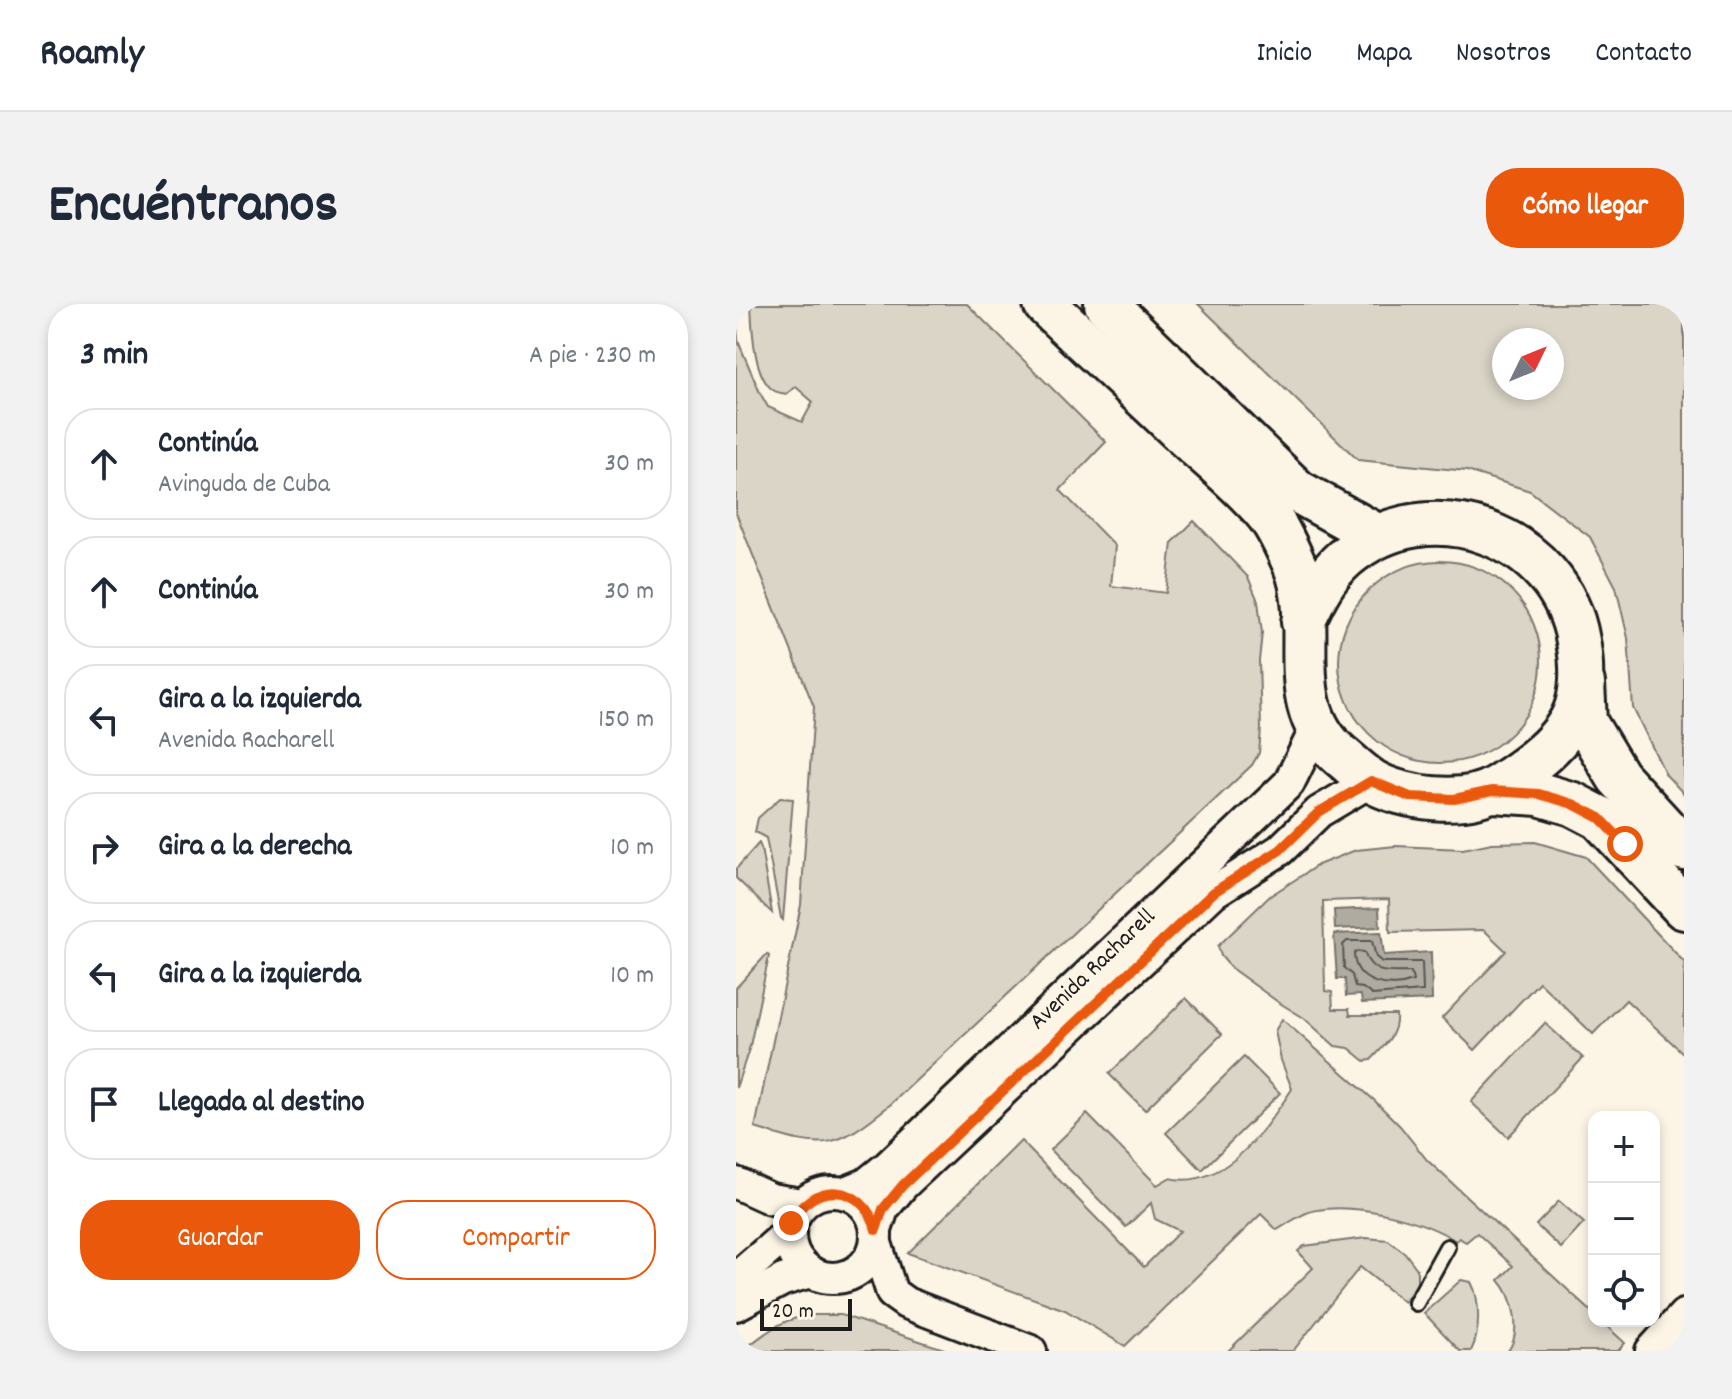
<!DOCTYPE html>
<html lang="es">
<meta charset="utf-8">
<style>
:root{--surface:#fff;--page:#f2f2f3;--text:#1f2937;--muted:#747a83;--line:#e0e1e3;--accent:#ea580c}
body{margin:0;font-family:Dekko,sans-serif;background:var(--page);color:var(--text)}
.controls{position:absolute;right:24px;bottom:24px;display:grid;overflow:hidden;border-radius:16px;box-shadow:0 4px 12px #0003}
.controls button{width:72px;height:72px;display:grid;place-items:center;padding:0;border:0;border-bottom:2px solid var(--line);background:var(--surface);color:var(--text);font:40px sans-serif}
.compass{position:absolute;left:756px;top:24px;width:72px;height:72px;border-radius:50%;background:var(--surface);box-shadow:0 4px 12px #0003;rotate:47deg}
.scale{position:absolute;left:24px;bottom:20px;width:92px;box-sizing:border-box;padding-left:8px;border:4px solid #1c1c1c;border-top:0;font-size:22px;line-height:28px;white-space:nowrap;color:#1c1c1c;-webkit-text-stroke:6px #fcf5e5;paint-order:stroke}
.stop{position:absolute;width:24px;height:24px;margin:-18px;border:6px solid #ea580c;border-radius:50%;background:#fff}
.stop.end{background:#ea580c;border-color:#fff;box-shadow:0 2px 8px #0008}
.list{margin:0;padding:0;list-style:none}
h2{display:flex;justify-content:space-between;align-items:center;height:104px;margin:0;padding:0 32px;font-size:34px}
h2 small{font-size:26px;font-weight:400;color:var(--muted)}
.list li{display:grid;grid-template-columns:52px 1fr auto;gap:24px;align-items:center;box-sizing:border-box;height:112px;margin:0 16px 16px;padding:0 16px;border:2px solid var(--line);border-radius:32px}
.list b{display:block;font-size:30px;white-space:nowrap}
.list p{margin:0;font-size:26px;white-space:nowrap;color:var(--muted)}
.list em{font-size:26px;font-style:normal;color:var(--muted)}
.actions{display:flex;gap:16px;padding:24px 32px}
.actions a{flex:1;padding:18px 0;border:2px solid var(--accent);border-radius:32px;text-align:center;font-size:28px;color:var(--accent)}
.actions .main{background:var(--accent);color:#fff}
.icon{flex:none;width:44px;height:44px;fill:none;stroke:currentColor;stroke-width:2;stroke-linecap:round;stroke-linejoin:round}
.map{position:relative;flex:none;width:948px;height:1047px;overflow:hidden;border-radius:32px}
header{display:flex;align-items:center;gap:48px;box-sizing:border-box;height:112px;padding:0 40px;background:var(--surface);border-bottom:2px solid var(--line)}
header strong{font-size:38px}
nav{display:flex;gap:44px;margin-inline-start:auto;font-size:28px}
.intro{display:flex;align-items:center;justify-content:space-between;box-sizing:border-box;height:192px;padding:0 48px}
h1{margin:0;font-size:56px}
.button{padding:20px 36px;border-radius:32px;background:var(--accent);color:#fff;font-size:28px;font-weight:700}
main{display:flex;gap:48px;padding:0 48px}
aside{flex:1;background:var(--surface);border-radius:32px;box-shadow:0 4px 12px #0003}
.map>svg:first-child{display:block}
</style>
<header>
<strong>Roamly</strong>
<nav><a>Inicio</a><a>Mapa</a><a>Nosotros</a><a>Contacto</a></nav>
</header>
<div class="intro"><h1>Encuéntranos</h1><a class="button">Cómo llegar</a></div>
<main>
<aside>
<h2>3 min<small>A pie · 230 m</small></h2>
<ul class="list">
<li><svg class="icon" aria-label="ahead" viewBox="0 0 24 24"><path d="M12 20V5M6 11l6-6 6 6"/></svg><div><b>Continúa</b><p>Avinguda de Cuba</p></div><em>30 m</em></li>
<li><svg class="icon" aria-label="ahead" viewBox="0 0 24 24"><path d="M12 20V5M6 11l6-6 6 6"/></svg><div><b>Continúa</b></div><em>30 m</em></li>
<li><svg class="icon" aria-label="left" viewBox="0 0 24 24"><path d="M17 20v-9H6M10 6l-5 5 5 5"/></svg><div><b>Gira a la izquierda</b><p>Avenida Racharell</p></div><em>150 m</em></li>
<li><svg class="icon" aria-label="right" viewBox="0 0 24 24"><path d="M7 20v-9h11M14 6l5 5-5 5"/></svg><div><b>Gira a la derecha</b></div><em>10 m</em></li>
<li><svg class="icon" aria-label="left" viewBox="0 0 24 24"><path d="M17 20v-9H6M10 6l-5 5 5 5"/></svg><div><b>Gira a la izquierda</b></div><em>10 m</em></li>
<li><svg class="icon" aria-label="arrive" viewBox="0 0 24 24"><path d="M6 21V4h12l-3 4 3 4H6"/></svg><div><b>Llegada al destino</b></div></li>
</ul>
<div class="actions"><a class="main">Guardar</a><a>Compartir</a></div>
</aside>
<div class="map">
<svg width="948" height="1047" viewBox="0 0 948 1047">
<rect width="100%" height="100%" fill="#fcf5e5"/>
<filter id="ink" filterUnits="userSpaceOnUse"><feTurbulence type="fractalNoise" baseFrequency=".0125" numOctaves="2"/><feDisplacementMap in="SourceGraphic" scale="16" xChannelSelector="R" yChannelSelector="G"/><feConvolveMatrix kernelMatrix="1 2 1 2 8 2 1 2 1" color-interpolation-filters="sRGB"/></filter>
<g filter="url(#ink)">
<g fill="#dbd5c8" stroke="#7c7872" stroke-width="2" fill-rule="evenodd">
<path d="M0,0l2,37 22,52 8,14 34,15 11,-20 -17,-15 -10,7c-4,-1 -9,-1 -13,-4 -20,-14 -21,-64 -22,-86h216l139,138 -46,48 55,56 -4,40 55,7 6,-50 22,-22 54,56 10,24 4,32 -3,28 2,68 -2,24 -7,12 -361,339c-58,47 -65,46 -136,24l46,-223 13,-198 -78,-194z"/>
<path d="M462,0h486v490l-18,-19 -33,-67 -5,-70 -12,-51 -26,-50 -60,-46 -63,-20 -109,-11zM768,36h48v48h-48z"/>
<circle cx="704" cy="358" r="101"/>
<path d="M44,494l13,1 -10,121 -2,-2 -15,-80 -11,-6 3,-14z"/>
<path d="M799,538l51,15 98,105v92l-58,-54 -33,34 -54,-52 -64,68 -33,-32 64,-67 -22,-21 -94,2 -1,-33 -66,2 2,90 7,1 1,17h16l1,6h46c2,19 -12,31 -25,45l-6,1 -16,-13 -14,-2 -31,-28 -26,-16 -47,-34 -10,-12 -3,-10 52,-50 48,-31 38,-15 40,-4 67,3 29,-6z"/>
<path d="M23,539l2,5 11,65 -36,-35v-9z"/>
<path d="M31,650l2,2 -19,90 -14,42v-100z"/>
<path d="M450,694l36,36 -77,76 -36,-36z"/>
<path d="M546,715l93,82 25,25 27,34 167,154v7h7l24,22 -7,8h-110c14,-19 6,-54 -9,-71l14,-14 -36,-33 -11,9 -7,-4 -3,3c-33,-22 -100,-38 -139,-31 -14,2 -28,13 -40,20l-16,-16 -136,132 -60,-36 -157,-57 113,-112 123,126 36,-36 -25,-12 -4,-16 -25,24 -76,-77 37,-36 70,71 12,-7c55,13 97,-49 123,-89l-11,-29 -6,-29z"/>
<path d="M809,719l38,35 -75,79 -37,-35z"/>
<path d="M508,753l36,36 -78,77 -36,-37z"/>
<path d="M823,897l25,22 -23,25 -25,-23z"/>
<path d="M630,934l22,2 17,13 12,16v15l-13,18 -44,-35 -67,84h-65l85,-83 -15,-17 6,-5z"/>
<path d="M725,976l10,2c10,18 9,52 0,69h-11l-36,-38z"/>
<path d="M77,1011h28l109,36h-208c25,-19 39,-33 71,-36z"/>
</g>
<g fill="#b0aba1" stroke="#75726c" stroke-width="2">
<path d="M643,604l1,19 -45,2 -1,-19z"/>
<path d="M645,628l3,23 47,-3 1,48 -70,3 -1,-8 -15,1 -1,-17h-8l-3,-45z"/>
</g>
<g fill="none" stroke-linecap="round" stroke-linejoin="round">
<g stroke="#575551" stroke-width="2">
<path d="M611,637h25l4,16 6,5h40l1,29 -51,4 -9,-7 -8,-1 -3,-12 -8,-7 -1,-23z"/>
<path d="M621,647l7,1c8,24 25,20 47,20l2,9c-23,9 -58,3 -59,-27z"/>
</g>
<g stroke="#1c1c1c" stroke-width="20">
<path id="service" d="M680,999l31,-56"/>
</g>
<g stroke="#1c1c1c" stroke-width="36">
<g id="minor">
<path d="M0,879l35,16 31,5"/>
<circle cx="97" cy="931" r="43"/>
<path id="s1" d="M108,889l22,-9 21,-17 402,-384 28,-57"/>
<path d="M140,926l7,-21 20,-24 311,-293 66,-42 39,-38 52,-31"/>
<path d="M140,939l16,50 14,10 125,48"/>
<path d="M0,974l54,-47"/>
<path d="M0,1001l47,-25 27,-8"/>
<path d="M915,1047l33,-36"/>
</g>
</g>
<g stroke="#1c1c1c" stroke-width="48">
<g id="secondary">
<path d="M309,0c44,42 89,83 133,125 28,27 65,55 90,86 10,13 20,35 27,51 25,62 -15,139 46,190 10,8 20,18 31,25 30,18 94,26 125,6 29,-19 70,-46 80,-82 6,-21 5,-43 1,-64 -18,-107 -149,-154 -232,-84 -21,18 -32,41 -43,65"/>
<path d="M370,0l191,187 81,45"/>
<path d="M847,379l2,39 33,55 66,72"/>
<path d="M756,487l47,3 34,10 27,14 84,90"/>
</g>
</g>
<use href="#service" stroke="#fcf5e5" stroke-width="14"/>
<use href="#minor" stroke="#fcf5e5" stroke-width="30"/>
<use href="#secondary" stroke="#fcf5e5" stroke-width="42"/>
</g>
</g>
<g fill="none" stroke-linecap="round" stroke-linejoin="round" filter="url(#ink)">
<path stroke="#ea580c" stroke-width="10" d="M55,919c20,-43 73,-41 85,7l7,-21 20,-24 311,-293 66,-42 39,-38 52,-31 39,16 44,2 38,-8 47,3 34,10 27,14 25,26"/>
</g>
<g text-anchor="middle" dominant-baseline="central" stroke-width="6" stroke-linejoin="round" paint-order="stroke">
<g font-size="24" fill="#1c1c1c" stroke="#fcf5e5">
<text stroke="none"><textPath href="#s1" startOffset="336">Avenida Racharell</textPath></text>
</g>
</g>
</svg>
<div class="controls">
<button>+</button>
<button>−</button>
<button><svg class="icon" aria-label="locate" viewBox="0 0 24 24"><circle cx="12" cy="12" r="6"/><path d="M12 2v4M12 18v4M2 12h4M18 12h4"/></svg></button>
</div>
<svg class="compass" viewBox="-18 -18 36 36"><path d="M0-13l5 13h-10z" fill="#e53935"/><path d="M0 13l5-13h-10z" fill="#747a83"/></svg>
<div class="scale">20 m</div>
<div class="stop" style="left:889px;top:540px"></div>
<div class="stop end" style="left:55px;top:919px"></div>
</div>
</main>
